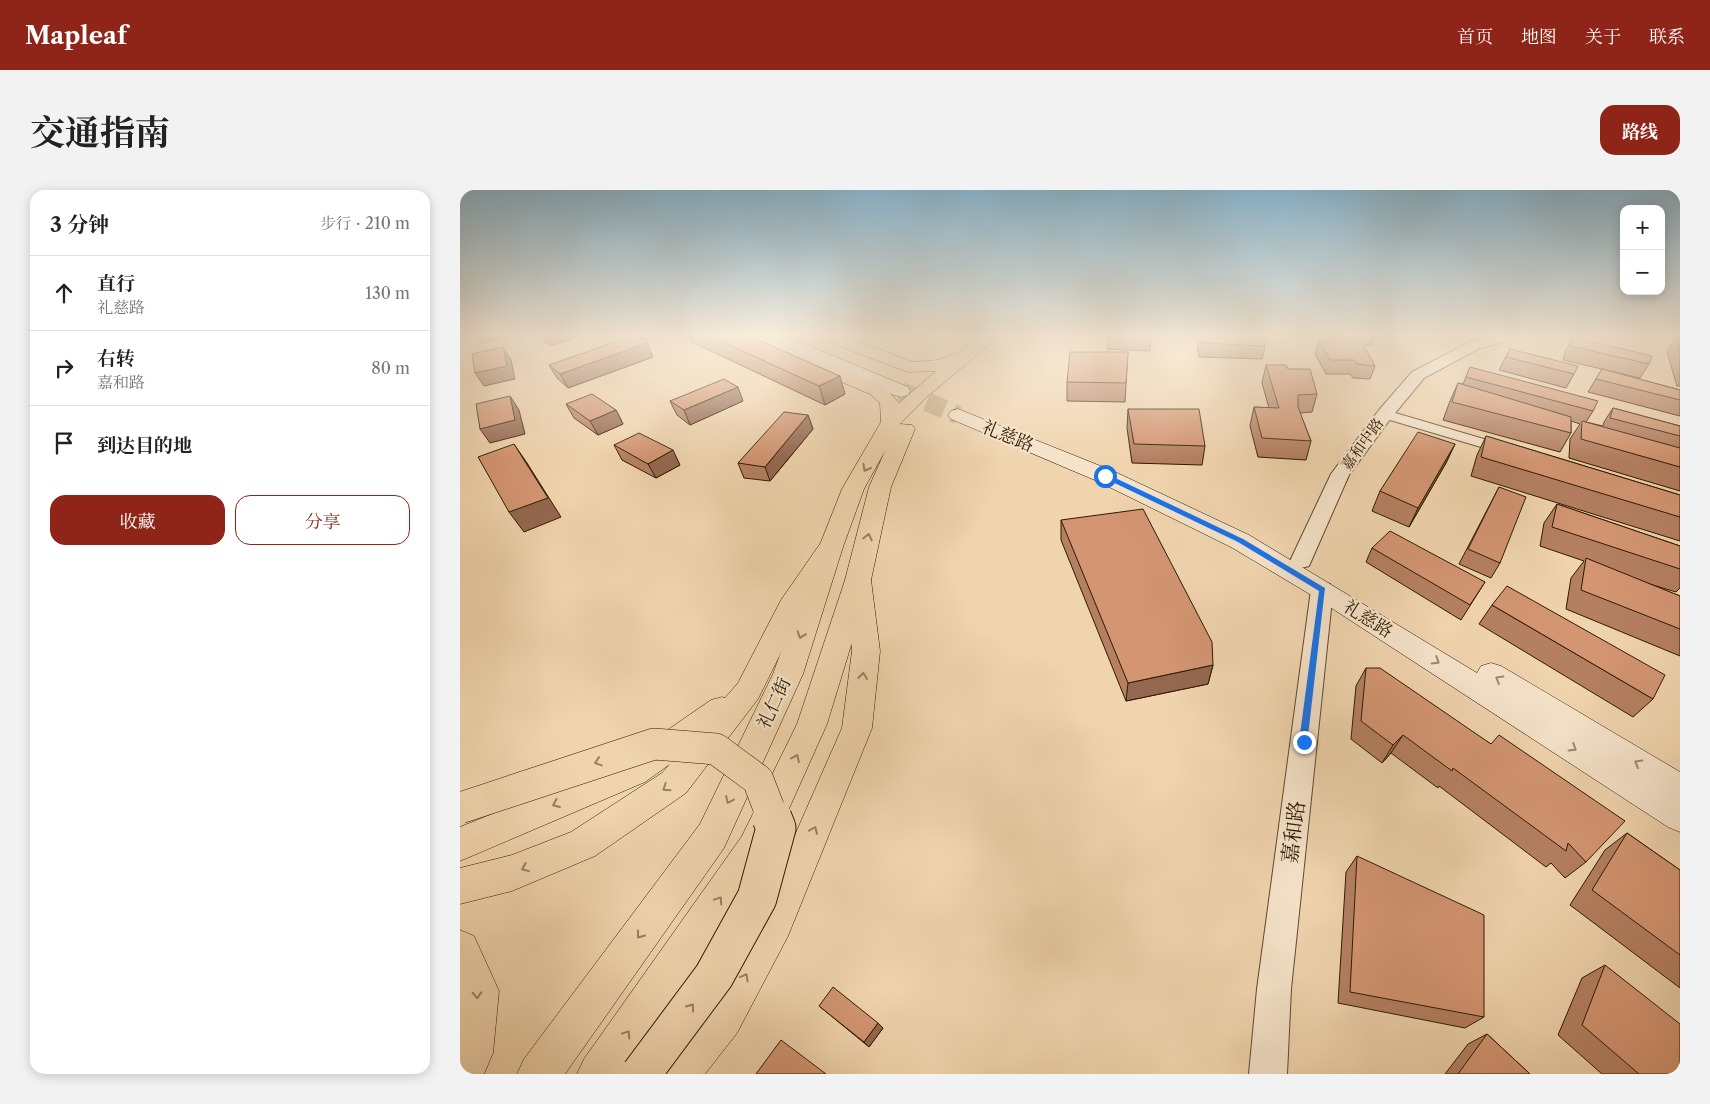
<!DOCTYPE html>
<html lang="zh">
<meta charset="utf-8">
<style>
:root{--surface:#fff;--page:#f2f2f2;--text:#222;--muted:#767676;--line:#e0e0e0;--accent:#8f2418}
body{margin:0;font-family:"Libre Caslon Text","Noto Serif SC",serif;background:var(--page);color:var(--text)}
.controls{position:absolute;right:15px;top:15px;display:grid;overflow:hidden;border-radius:10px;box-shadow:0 2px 12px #0003}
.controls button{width:45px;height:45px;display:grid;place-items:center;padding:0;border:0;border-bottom:1px solid var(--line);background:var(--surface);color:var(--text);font:25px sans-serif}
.stop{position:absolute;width:15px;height:15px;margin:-11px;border:4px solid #1a73e8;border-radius:50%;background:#fff}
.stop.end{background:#1a73e8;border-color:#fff;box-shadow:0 1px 5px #0008}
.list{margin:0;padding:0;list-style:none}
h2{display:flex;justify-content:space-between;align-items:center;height:65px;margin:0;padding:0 20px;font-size:21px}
h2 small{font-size:16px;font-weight:400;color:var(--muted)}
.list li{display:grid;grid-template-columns:32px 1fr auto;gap:15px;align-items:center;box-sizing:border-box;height:75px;padding:0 20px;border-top:1px solid var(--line)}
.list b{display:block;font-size:19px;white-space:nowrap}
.list p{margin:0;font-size:16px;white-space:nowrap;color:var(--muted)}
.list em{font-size:16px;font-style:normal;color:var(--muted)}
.actions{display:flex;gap:10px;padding:15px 20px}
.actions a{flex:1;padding:11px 0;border:1px solid var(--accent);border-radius:15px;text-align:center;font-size:18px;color:var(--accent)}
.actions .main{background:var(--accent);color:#fff}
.icon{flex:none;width:28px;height:28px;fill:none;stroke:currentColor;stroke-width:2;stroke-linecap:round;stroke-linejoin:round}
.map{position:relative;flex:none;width:1220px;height:884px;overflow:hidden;border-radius:15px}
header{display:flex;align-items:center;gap:30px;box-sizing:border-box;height:70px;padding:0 25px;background:var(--accent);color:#fff}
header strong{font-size:24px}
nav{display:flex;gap:28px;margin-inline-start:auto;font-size:18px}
.intro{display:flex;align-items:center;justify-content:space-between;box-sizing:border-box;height:120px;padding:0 30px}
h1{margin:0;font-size:35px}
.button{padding:12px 22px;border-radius:15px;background:var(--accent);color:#fff;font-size:18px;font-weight:700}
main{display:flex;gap:30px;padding:0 30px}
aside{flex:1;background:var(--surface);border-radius:15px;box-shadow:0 2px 12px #0003}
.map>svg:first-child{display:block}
</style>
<header>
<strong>Mapleaf</strong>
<nav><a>首页</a><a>地图</a><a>关于</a><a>联系</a></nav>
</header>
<div class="intro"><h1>交通指南</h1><a class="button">路线</a></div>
<main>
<aside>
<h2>3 分钟<small>步行 · 210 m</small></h2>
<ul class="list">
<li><svg class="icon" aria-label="ahead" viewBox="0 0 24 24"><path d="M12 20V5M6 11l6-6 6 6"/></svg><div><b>直行</b><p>礼慈路</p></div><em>130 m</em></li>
<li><svg class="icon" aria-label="right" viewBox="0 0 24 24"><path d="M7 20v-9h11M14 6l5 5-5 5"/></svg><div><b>右转</b><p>嘉和路</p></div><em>80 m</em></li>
<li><svg class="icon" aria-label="arrive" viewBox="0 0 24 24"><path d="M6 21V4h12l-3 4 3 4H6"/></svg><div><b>到达目的地</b></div></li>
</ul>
<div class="actions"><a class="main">收藏</a><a>分享</a></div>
</aside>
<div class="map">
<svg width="1220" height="884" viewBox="0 0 1220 884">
<rect width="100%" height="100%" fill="#f0d4ae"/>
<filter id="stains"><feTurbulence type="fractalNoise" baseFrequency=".004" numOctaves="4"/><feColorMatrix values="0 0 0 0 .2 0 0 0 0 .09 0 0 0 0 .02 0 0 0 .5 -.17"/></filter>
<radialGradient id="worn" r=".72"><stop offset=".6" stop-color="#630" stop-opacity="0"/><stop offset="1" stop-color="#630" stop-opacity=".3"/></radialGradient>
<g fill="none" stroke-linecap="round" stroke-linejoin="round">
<path stroke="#c9af8b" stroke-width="19" stroke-dasharray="19 9" stroke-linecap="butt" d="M441,201l57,24"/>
<g stroke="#5e482c" stroke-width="2">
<path id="minor" d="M925,220l126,37 2,3 -2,3h-10l-121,-36 -2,-3 2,-3z"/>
</g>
<g stroke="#5e482c" stroke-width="2">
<g id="tertiary">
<path d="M1037,145h23l-2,3 -40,11 -54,29 -33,40 -42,57 -40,91 -8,2 -8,-2 -3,-5 41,-87 48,-64 33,-38 56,-29z"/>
<path d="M862,392l8,2 3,6 -42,399 -4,85h-38l8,-85 54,-399 3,-6z"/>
</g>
</g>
<g stroke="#2e1a00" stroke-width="1">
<g id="secondary">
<path d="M301,145h22l125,52 2,4 -2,4 -7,2 -7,-2 -131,-56z"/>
<path d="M498,219l155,62 136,64 228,138 4,-7 10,-3 10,3 179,106v60l-12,-5 -355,-231 -82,-49 -134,-66 -146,-62 -3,-4 3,-4z"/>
</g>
</g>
<g stroke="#2e1a00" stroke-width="1">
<path id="primary" d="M278,145h22l124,51 15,17 37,-32 -25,1 -6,-1 -85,-32 -2,-4h23l72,27 25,-2 19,-7 26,-18h20l-19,14 -56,47 -28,28 12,1 3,4 -24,58 -20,93 -44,144 -61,136 -141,214h-48l7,-15 158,-223 55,-112 48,-144 24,-93 16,-36 -21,38 -21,58 -40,127 -79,174 -159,226h-48l7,-15 176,-235 73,-150 46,-127 23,-58 39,-67 -1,-19 -10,-9 -130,-55z"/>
</g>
<g stroke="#2e1a00" stroke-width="1">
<g id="trunk">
<path d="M371,349l9,2 3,6 -41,63 -44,89 -72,94 -91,63 -83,35 -52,13v-36l52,-13 59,-23 91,-59 8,-9 -25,18 -185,79v-34l161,-65 90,-62 11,-3 3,1 13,-15 43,-83 41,-59z"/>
<path d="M398,381l9,3 4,6 9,71 -8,77 -84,208 -51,97 -32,41h-49l7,-15 44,-56 55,-93 80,-182 10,-77 -7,-71 4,-6z"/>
<path d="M0,740l14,6 25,55 -6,62 -9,21h-24z"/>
</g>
</g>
<use href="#minor" fill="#f5e3ca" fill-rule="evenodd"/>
<use href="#tertiary" fill="#f5e3ca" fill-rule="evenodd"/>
<use href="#secondary" fill="#f5e3ca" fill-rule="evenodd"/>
<use href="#primary" fill="#f0d4ae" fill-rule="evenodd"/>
<use href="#trunk" fill="#f0d4ae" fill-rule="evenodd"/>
<g stroke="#2e1a00" stroke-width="32" stroke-linecap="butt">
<path id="trunk-bridge-far1" d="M0,618l194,-64 62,5 42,31 15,39"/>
</g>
<g stroke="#2e1a00" stroke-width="41" stroke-linecap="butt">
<path id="trunk-bridge" d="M181,884l73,-98 43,-78 19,-70 -4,-10"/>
</g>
<use href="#trunk-bridge-far1" stroke="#f0d4ae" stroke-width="31"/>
<use href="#trunk-bridge" stroke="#f0d4ae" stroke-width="39"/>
</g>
<g fill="#b58062" stroke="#2e1a00">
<path d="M79,145h45l-33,11 -10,-7z"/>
<path d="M175,145h23l-15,5z"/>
<path d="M229,145h58l98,59 -20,11 -133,-63z"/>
<path d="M648,145h43l-1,16 -43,-2z"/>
<path d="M736,145h65l4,11 -3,13 -63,-2z"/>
<path d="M871,145h44l-3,10h-9l12,21 -5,13 -17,-1 -3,-4h-24l-11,-20 4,-13 15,-1z"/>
<path d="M1113,147l76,27 -9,14 -77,-18 3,-10z"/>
<path d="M1215,149h5v47h-3l-10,-34z"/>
<path d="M1050,159l64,25 -8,14 -67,-18z"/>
<path d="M668,162l-3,50 -58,-1v-19z"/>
<path d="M193,167l-85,31 -11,-10 -8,-13z"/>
<path d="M806,175l22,4 29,25 -5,18 -12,1 11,28 -5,19 -48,-3 -8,-31 4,-19 15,1 -7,-25z"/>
<path d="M1010,177l123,44 -7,11 17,4 1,-4 9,-14 67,18v65l-111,-33 1,-19 10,-15 -9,-3v12l-11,19 -117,-32 7,-19 8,-18 5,1z"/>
<path d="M1142,179l78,21v26l-92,-24z"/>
<path d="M210,211h73l-53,24 -13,-10z"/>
<path d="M106,214l50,6 7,14 -25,11 -24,-17z"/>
<path d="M668,219l77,37 -3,19 -70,-2 -5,-35z"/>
<path d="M348,225l5,14 -43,52 -26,-3 -6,-15z"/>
<path d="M1026,246l194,59v46l-209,-65 6,-21z"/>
<path d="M995,254l-9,19 -37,64 -37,-16 8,-20z"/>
<path d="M154,255l66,20 -24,13 -34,-18z"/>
<path d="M1039,297l1,76 -9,15 -32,-14z"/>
<path d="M1097,314l123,42v42l-4,4 -30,-9 34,13v60l-114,-47 5,-31 13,-17 -44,-15 4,-23z"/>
<path d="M601,330l152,145 -5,19 -82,17 -65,-161z"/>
<path d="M912,358l113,34 -24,38 -95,-58z"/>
<path d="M1032,415l161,94 -20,18 -154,-93z"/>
<path d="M906,478l125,76 95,118 -21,16 -14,-15 -5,4 -107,-81 -1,2 -47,-35 -9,10 -31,-24 5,-53z"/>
<path d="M1167,643l53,37v118l-110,-83 35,-55z"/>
<path d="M897,666l127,161 -19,11 -127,-25 8,-131z"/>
<path d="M1145,775l75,109h-78l-44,-39 24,-57z"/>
<path d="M359,816l64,22 -14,19z"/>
<path d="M1027,844l43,40h-85l23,-30z"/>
</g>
<g fill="#946850" stroke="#2e1a00">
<path d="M16,145h30l1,2 -25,6z"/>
<path d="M84,145h40l-33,11z"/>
<path d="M181,145h17l-15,5z"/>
<path d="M187,153l6,14 -85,31 -8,-14z"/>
<path d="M43,157l8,13 4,19 -31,7 -9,-13z"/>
<path d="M380,186l5,18 -20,11 -6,-19z"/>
<path d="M278,197l5,14 -53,24 -6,-15z"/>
<path d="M50,206l9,14 6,24 -35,9 -10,-14z"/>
<path d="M156,220l7,14 -25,11 -8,-14z"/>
<path d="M348,225l5,14 -43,52 -5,-14z"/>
<path d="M54,254l13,19 34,54 -37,15 -15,-20z"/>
<path d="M995,254l-9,19 -37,64 9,-19z"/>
<path d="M213,260l7,15 -24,13 -8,-14z"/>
<path d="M753,475l-5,19 -82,17 2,-18z"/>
<path d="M943,545l-12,18 -9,10 11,-18z"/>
<path d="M418,833l5,5 -14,19 -5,-5z"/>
</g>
<g fill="#d39572" stroke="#2e1a00">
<path d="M175,145l12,8 -87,31 -11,-9z"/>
<path d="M247,145h40l93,41 -21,10z"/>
<path d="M648,145h43v2l-43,-1z"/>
<path d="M740,145h61l4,11 -64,-3z"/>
<path d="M1113,147l79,19 -3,8 -79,-18z"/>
<path d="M900,149l15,27 -18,-2 -3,-4h-24l-11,-19z"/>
<path d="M1215,149h5v14z"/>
<path d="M43,157l4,19 -32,7 -3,-19z"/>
<path d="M1050,159l68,17 -4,8 -68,-17z"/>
<path d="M610,162h58l-2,31 -59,-1z"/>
<path d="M806,175h20l2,4h22l7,25 -19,1v12l13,34 -49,-3 -8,-31 25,1z"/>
<path d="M1010,177l128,34 -5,10 -127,-34z"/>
<path d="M1142,179l78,21v10l-84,-21z"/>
<path d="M264,189l14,8 -54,23 -14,-9z"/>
<path d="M998,193l113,34v16l-119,-31z"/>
<path d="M132,204l24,16 -26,11 -24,-17z"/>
<path d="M50,206l5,24 -35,9 -4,-25z"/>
<path d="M1153,218l67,18v10l-70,-18z"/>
<path d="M668,219h71l6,37 -71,-2z"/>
<path d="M324,222l24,3 -43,52 -27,-4z"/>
<path d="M1122,231l98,27v19l-99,-28z"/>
<path d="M958,242l37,12 -37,64 -38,-17z"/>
<path d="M179,243l34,17 -25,14 -34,-19z"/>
<path d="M1026,246l194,59v22l-199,-60z"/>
<path d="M54,254l34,54 -39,14 -31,-55z"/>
<path d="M1039,297l27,10 -26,66 -32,-14z"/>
<path d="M1097,314l123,42v23l-128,-42z"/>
<path d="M683,319l69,133 1,23 -85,18 -67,-163z"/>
<path d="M930,341l95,51 -15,23 -98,-57z"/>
<path d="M1126,368l94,38v33l-99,-39z"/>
<path d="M1047,396l158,89 -12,24 -161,-94z"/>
<path d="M906,478h14l111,76 8,-9 126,86 -39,41 -18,-19 -2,8 -113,-83 -1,3 -49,-36 -10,10 -32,-24z"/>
<path d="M1167,643l53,37v85l-88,-65z"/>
<path d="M897,666l127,59v102l-134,-25z"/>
<path d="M1145,775l75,59v50h-41l-57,-49z"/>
<path d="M373,797l45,36 -14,19 -45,-36z"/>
<path d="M1027,844l43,40h-72z"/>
<path d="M321,850l45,34h-70z"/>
</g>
<defs><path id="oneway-chevron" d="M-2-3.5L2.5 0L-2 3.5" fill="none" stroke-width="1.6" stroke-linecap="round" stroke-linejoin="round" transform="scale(1.25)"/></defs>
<g stroke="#998060">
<use href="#oneway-chevron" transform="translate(406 278) rotate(119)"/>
<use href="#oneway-chevron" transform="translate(408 347) rotate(-77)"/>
<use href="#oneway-chevron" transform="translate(341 445) rotate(109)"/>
<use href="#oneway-chevron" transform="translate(403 486) rotate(-83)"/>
<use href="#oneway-chevron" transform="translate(336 568) rotate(-65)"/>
<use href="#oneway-chevron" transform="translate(138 572) rotate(162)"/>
<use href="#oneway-chevron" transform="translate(206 598) rotate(146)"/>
<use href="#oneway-chevron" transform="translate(269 610) rotate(115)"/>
<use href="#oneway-chevron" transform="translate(96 614) rotate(157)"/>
<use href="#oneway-chevron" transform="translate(354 640) rotate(-67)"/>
<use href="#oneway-chevron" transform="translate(65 678) rotate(158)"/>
<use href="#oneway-chevron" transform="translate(259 710) rotate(-56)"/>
<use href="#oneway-chevron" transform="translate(180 745) rotate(126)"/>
<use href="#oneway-chevron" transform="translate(285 787) rotate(-61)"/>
<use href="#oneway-chevron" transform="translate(17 805) rotate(88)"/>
<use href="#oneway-chevron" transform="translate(231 817) rotate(-54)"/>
<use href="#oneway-chevron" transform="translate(167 844) rotate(-56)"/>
</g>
<g stroke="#9b896f">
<use href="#oneway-chevron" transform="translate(976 471) rotate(32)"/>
<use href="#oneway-chevron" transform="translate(1039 489) rotate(-149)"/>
<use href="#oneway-chevron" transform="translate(1113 558) rotate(32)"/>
<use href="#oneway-chevron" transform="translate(1178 573) rotate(-149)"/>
</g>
<linearGradient id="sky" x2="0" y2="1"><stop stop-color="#89b6d0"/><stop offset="0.54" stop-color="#f8ecdb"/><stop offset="1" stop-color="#f8ecdb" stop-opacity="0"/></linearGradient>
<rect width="1220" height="269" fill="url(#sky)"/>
<path fill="#1a73e8" d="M642,284h5l136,65 82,49 -18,157h-7l-1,-3 20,-151 -81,-49 -136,-65z"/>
<g text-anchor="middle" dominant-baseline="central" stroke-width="4.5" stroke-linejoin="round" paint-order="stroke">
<g font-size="15" fill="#2e1a00" stroke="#f5e3ca">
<text transform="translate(902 254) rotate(-54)">嘉和中路</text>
</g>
<g font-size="18" fill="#2e1a00" stroke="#f5e3ca">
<text transform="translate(548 246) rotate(22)">礼慈路</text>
<text transform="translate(908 429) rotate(32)">礼慈路</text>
<text transform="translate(314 513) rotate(-65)">礼仁街</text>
</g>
<g font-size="21" fill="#2e1a00" stroke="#f5e3ca">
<text transform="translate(833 642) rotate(-83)">嘉和路</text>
</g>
</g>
<rect width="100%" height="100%" filter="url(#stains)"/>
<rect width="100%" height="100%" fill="url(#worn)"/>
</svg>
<div class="controls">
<button>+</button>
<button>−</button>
</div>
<div class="stop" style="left:645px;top:286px"></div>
<div class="stop end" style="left:844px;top:552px"></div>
</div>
</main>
